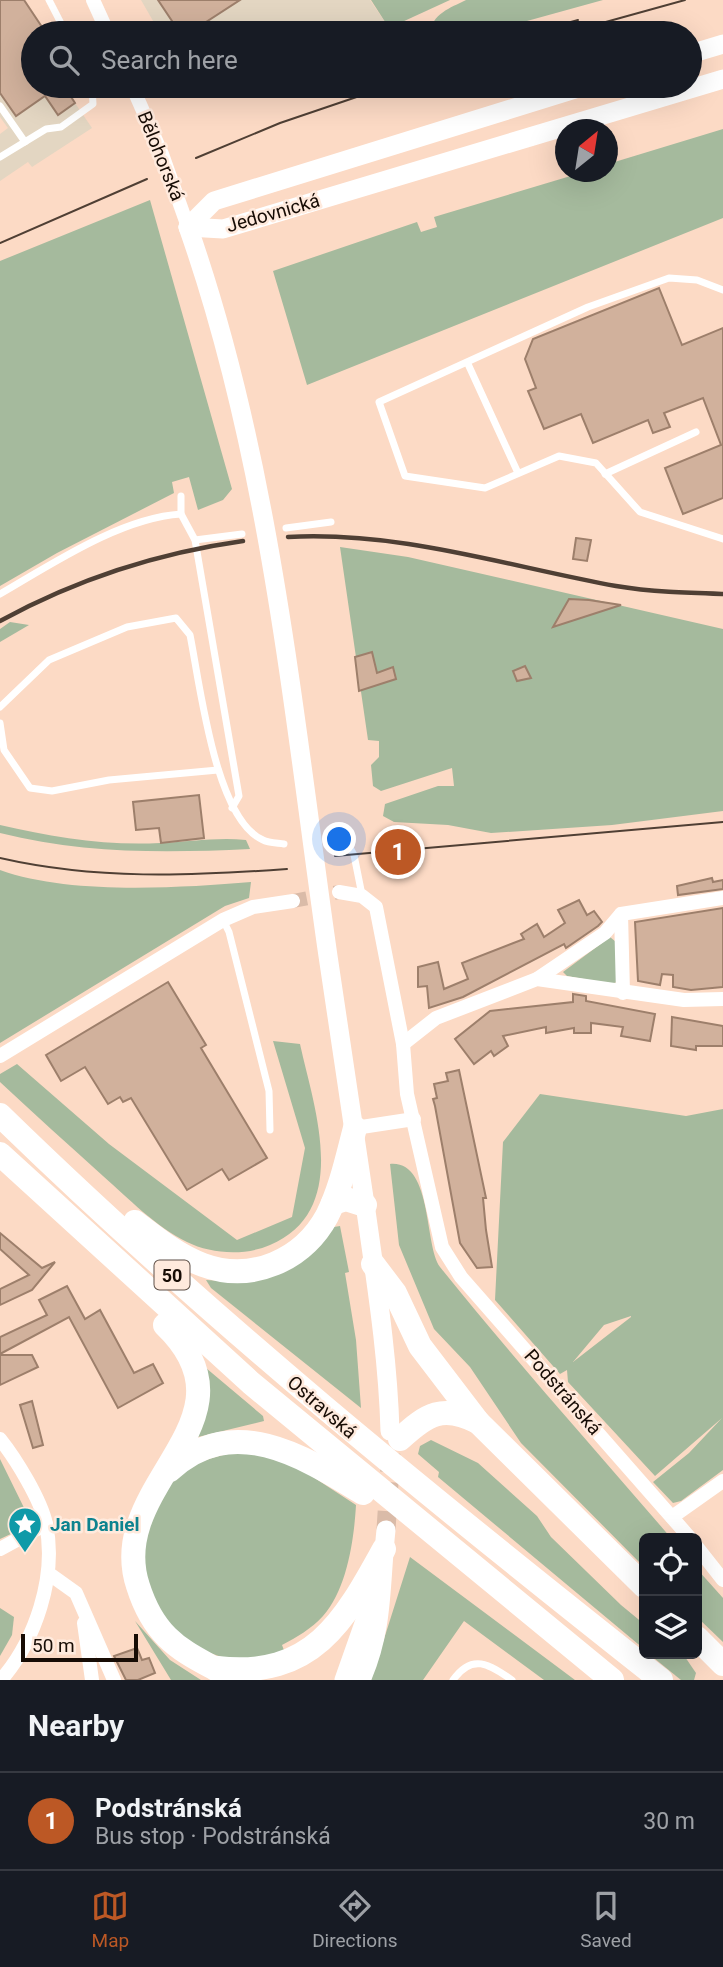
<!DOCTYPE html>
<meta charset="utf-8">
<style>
:root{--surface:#171b24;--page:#242831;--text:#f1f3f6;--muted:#9ea1a6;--line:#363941;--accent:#bc5825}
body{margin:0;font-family:Roboto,sans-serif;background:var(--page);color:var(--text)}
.controls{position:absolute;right:21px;bottom:21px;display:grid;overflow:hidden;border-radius:10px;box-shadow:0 7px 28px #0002}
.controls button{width:63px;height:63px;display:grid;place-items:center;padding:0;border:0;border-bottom:2px solid var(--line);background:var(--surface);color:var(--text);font:35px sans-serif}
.compass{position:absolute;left:555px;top:119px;width:63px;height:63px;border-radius:50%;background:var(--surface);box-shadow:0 7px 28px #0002;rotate:30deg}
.scale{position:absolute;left:21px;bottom:18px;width:117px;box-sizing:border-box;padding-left:7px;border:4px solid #170c05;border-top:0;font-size:19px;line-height:24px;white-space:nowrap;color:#170c05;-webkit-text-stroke:5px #ffeadd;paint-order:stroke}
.you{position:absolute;left:340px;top:840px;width:24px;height:24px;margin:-18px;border:5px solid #fff;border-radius:50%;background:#1a73e8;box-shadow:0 0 0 10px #1a73e833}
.badge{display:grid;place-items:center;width:46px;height:46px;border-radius:50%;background:var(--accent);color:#fff;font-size:23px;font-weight:700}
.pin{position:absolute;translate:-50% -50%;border:4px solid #fff;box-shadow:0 2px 7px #0006}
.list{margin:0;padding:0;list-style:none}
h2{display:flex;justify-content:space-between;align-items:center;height:91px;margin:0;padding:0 28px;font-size:30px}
h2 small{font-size:23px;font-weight:400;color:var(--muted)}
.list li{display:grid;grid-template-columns:46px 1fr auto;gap:21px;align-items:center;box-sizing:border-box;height:98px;padding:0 28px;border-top:2px solid var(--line)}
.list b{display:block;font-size:26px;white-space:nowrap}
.list p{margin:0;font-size:23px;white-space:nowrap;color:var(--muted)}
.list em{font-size:23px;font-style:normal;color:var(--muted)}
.icon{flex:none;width:38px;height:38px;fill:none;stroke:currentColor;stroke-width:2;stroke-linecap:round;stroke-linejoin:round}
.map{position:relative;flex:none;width:723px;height:1680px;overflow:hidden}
.search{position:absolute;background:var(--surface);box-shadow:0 7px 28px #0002;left:21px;right:21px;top:21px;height:77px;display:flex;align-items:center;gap:18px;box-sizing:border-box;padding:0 24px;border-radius:38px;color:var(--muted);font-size:26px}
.sheet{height:189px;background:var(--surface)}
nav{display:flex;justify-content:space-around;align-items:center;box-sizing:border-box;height:98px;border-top:2px solid var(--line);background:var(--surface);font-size:19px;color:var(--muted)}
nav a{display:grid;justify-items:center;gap:4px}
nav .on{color:var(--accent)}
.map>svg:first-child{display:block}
</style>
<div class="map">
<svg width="723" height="1680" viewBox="0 0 723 1680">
<rect width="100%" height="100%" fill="#fcdac5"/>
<g fill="#e3d6c2">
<path d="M141,0h229l19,28 -14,5h-215z"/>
<path d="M0,93l16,23 29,-20 13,19 17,-12 17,25 -60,39 -4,-5 -28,19v-47l8,-6 -8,-11z"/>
</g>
<g fill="#a5ba9d" fill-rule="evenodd">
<path d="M371,0h79l-61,28z"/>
<path d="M466,0h137l-120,33h-53c2,-19 20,-25 36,-33z"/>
<path d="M723,129v89l-416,167 -34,-114 144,-49 4,10 16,-5 -3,-10 150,-45h24v-8z"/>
<path d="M150,200l82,289 -9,11 -25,10 -9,-33 -17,5 2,11 -117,60 -57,33v-325z"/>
<path d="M340,547l68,10 315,72v182l-111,14 -121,8 -43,-8 -54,-3 -11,-6 2,-12 53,-18h16l-2,-18 -71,23 -8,-5 -2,-21 8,-8v-16l-11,-1z"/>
<path d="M10,622l19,3 -29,17v-13z"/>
<path d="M0,825c52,12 106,21 160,18 30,-1 56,-6 86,-3l4,9c-85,4 -167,5 -250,-16z"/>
<path d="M0,870c69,25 178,18 251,12l-2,16 -24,8 -225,137z"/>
<path d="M610,937l6,5 1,40 -6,2 -44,-8 -4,-4z"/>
<path d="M273,1041l27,3c14,64 52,166 -30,201 -25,11 -59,9 -83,-3 -31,-15 -59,-44 -84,-66 -34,-31 -69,-62 -103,-94v-8l17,-10 92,80 128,96 55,-23 13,-69z"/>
<path d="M540,1094l146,22 37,-7v361l-42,31 -8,2 -20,-21 36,-29 33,-35 -67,58 -87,-94 -1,-12 -7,4 -65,-74 8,-158zM631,1316v1l-58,45 31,-37z"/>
<path d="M390,1164c43,-4 34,82 50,103 74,92 154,181 231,271h-27v29l-123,-124 -51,-76 -36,-38 -35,-84z"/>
<path d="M340,1226l9,46 -4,1 11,67 5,68 -150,-120 -5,-8 34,2 94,-55z"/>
<path d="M206,1368l57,48 1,5 -66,16c8,-22 12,-45 8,-69z"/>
<path d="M431,1440l47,23 59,53 14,21 70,68 23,19v25l-206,-172 1,-5 -21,-18 2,-8z"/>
<path d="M247,1450l37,8 72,47c-2,35 -9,84 -33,111 -12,13 -26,21 -41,29l3,8c-16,2 -38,9 -54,6 -69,-14 -103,-78 -80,-143 6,-15 17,-34 30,-43 21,-15 42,-18 66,-23z"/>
<path d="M0,1459l31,63 -1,6 -10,8 -7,-3 -13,6z"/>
<path d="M410,1557l165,123h-31l-80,-59 -41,59h-52z"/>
<path d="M697,1569l26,29v44l-26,-25z"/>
<path d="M0,1608l14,9 -2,18 -12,21z"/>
<path d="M135,1621l35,39 31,20h-30z"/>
<path d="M649,1654h34l13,19 -2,7h-13z"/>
</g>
<g fill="#d1b19c" stroke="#9d7f6b" stroke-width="2">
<path d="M0,0h24l22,33h-13v53h31l11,17 -17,12 -13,-19 -29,20 -16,-23z"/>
<path d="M158,0h82l-51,33h-9z"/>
<path d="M659,288l23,57 41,-17v170l-40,16 -18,-46 56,-23 -18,-47 -39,15 6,14 -17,6 -5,-13 -55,23 -12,-29 -37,15 -16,-38 8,-3 -11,-29 8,-20z"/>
<path d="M576,538l15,2 -4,21 -14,-2z"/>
<path d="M569,599l20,1 32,5 -68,22z"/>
<path d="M372,652l5,21 16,-6 3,12 -37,12 -4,-34z"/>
<path d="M525,666l6,12 -14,3 -4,-10z"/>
<path d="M199,795l5,43 -43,5 -2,-15 -23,2 -3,-28z"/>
<path d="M712,878l1,4 10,-2v9l-45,6 -1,-9z"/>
<path d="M579,900l8,15 7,-4 8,11 -4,4 -32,22 -2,-4 -101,53 -34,11 -2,-22 -9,1v-20l20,-5 6,27 24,-10 -6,-16 62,-24 -3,-5 16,-10 7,13 21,-14 -7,-13z"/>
<path d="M723,908v79l-32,3 -18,-3v-12l-11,-1 -2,11 -22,-4 -3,-59z"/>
<path d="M168,982l38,63 -5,3 66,110 -38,22 -7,-11 -35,21 -56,-92 -8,4 -3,-5 -12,7 -23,-37 -24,14 -15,-26z"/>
<path d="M573,994l13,2v5l69,13 -5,27 -29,-5 2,-9 -32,-4v10h-17v-5l-28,5v-6l-43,9 5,10 -14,10 -3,-5 -17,13 -19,-25 35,-28 83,-9z"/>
<path d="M672,1017l51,9v20h-27v4l-25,-4z"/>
<path d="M459,1070l27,128h-3l3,32 6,37 -15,1 -17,-25 -25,-137 -2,-7 4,-1 -3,-14 14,-3 -2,-8z"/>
<path d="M0,1233l42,35 13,-6 -23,28 -32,15v-16l29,-14 -29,-26z"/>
<path d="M67,1286l18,33 15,-9 34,63 19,-9 10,19 -45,25 -49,-91 -69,37v-17l47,-22 -8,-15z"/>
<path d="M0,1355h32l6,12 -38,18z"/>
<path d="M32,1401l11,44 -10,3 -13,-43z"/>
<path d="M137,1648l5,12 7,-2 6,15 -17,7h-12l-12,-24z"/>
</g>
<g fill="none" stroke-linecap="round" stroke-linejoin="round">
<path stroke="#dabba8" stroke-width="14" stroke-dasharray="14 7" stroke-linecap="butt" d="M293,901l46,-9"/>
<path stroke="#dabba8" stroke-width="19" stroke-dasharray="19 10" stroke-linecap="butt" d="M386,1530l5,-79"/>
<g stroke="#fff" stroke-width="7">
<path d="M49,0l17,33"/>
<path d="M0,106l25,36"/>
<path d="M0,157l46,-28 15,-2 32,-23 -1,-18"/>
<path d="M723,290l-26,-10 -28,-2 -81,29 -209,95 26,74 80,12 74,-32 37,7 44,49 83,27"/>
<path d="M468,364l50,109"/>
<path d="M605,474l91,-42"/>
<path d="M181,496v18l14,26 44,256 -7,12"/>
<path d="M286,528l45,-6"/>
<path d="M195,540l47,-6"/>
<path d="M0,594c52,-30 120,-76 181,-80"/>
<path d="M0,707l49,-47 78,-33 49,-9 14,17c10,49 25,184 73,205 5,3 15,3 21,4"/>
<path d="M0,723l4,27 26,38 22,3 57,-11 109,-10"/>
<path d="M332,839h13l9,16 8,40"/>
<path d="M223,920l6,12 40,159 1,39"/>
<path d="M453,1680c19,-27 36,-16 59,0"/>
</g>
<g stroke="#fff" stroke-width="14">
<path d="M93,0l15,33"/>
<path d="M132,86l30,68 26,73"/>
<path d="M339,892l23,4 14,11 27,137 4,50 35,153 19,30 229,261"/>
<path d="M621,914l2,79"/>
<path d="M537,979l68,-46 16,-19 102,-16"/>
<path d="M403,1044l33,-26 101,-39 147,21 39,-1"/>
<path d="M0,1056l223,-136 30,-13 40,-6"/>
<path d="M355,1128l59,-9"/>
<path d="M0,1439c16,20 41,61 46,85 11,53 -11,117 -45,156"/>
<path d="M672,1517l51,-36"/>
<path d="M697,1547l26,33"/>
<path d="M0,1549l46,-25"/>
<path d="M48,1573l28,20 38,87"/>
<path d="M84,1623l8,57"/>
</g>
<g stroke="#fff" stroke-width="19">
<path d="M690,54l33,-10"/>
<path d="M188,227c82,233 105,485 140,729 13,87 26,174 39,262 10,71 21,141 23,213"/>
<path d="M188,227l35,2 500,-150"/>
<path d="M188,227l26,-26 371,-115"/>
<path d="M344,1680l30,-85"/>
<path d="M361,1680c23,-52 19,-95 25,-150"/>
</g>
<g stroke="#fff" stroke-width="24">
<path d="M0,1115c208,203 433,385 661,565"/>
<path d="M0,1154l251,229 361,297"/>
<path d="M333,1203l13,-4 19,6"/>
<path d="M135,1222c21,16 43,34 68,43 49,18 100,-5 124,-49 14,-28 20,-58 28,-88"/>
<path d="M373,1264l22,29 25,53 58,76 166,164"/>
<path d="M165,1325c100,96 -61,159 -27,261 6,19 14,36 29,51 19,19 44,28 67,43"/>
<path d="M400,1439c27,-25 43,-35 78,-17"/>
<path d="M170,1470c63,-58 133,-14 193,23"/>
<path d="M697,1638l26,26"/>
<path d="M217,1668c95,11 127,-46 167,-119"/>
</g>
<g stroke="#4f3f34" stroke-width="2">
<path d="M531,33l47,-13"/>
<path d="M566,33l119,-33"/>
<path d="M196,158l84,-35 109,-37"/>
<path d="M0,243l147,-64"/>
<path d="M335,856l388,-34"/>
<path d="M0,858c96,22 190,18 287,11"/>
</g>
<g stroke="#4f3f34" stroke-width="4.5">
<path d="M288,537c113,-6 218,29 328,49 35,6 72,7 107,8"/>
<path d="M0,621c77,-42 157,-68 243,-80"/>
</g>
</g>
<defs>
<g id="sight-pin" transform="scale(1.75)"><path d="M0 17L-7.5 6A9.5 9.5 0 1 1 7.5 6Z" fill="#0f9aa8" stroke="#ffeadd"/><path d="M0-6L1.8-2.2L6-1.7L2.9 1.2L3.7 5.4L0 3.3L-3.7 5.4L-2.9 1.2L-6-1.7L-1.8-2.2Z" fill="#fff"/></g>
</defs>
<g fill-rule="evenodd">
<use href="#sight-pin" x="25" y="1524"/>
</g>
<g text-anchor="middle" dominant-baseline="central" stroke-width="5" stroke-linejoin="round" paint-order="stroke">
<rect fill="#ffeadd" stroke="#5d4f46" stroke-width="2" x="154.5" y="1260.5" width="35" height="29" rx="5"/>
<g font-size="18" font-weight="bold" fill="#170c05">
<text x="172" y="1275">50</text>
</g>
<g font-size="19" fill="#170c05" stroke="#ffeadd">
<text transform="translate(161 156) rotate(68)">Bělohorská</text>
<text transform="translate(273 213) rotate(-16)">Jedovnická</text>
<text transform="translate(563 1392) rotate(49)">Podstránská</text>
<text transform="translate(322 1407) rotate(41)">Ostravská</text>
</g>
<g font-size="19" font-weight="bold" fill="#0d838f" stroke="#ffeadd" text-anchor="start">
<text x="50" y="1524">Jan Daniel</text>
</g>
</g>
</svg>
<div class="controls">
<button><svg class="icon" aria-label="locate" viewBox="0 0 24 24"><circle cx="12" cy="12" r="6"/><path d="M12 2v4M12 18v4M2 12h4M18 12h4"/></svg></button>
<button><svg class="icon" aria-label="layers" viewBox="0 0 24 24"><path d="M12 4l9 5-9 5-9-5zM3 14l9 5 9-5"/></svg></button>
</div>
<svg class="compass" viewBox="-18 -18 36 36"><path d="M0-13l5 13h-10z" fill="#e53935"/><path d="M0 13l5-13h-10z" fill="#9ea1a6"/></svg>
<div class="scale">50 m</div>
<div class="you"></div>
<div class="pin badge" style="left:398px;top:852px">1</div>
<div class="search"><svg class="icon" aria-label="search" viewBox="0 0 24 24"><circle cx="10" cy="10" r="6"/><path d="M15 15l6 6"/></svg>Search here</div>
</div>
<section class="sheet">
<h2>Nearby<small></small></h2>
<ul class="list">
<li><span class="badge">1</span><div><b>Podstránská</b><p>Bus stop · Podstránská</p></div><em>30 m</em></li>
</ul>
</section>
<nav>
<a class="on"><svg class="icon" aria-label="map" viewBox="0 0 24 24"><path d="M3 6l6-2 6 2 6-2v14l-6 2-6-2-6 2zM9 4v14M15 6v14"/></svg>Map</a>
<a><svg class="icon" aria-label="directions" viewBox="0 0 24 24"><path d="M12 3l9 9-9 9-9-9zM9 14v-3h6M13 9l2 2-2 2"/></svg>Directions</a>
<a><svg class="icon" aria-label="saved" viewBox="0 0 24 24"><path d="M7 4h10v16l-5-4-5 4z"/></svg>Saved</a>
</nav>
